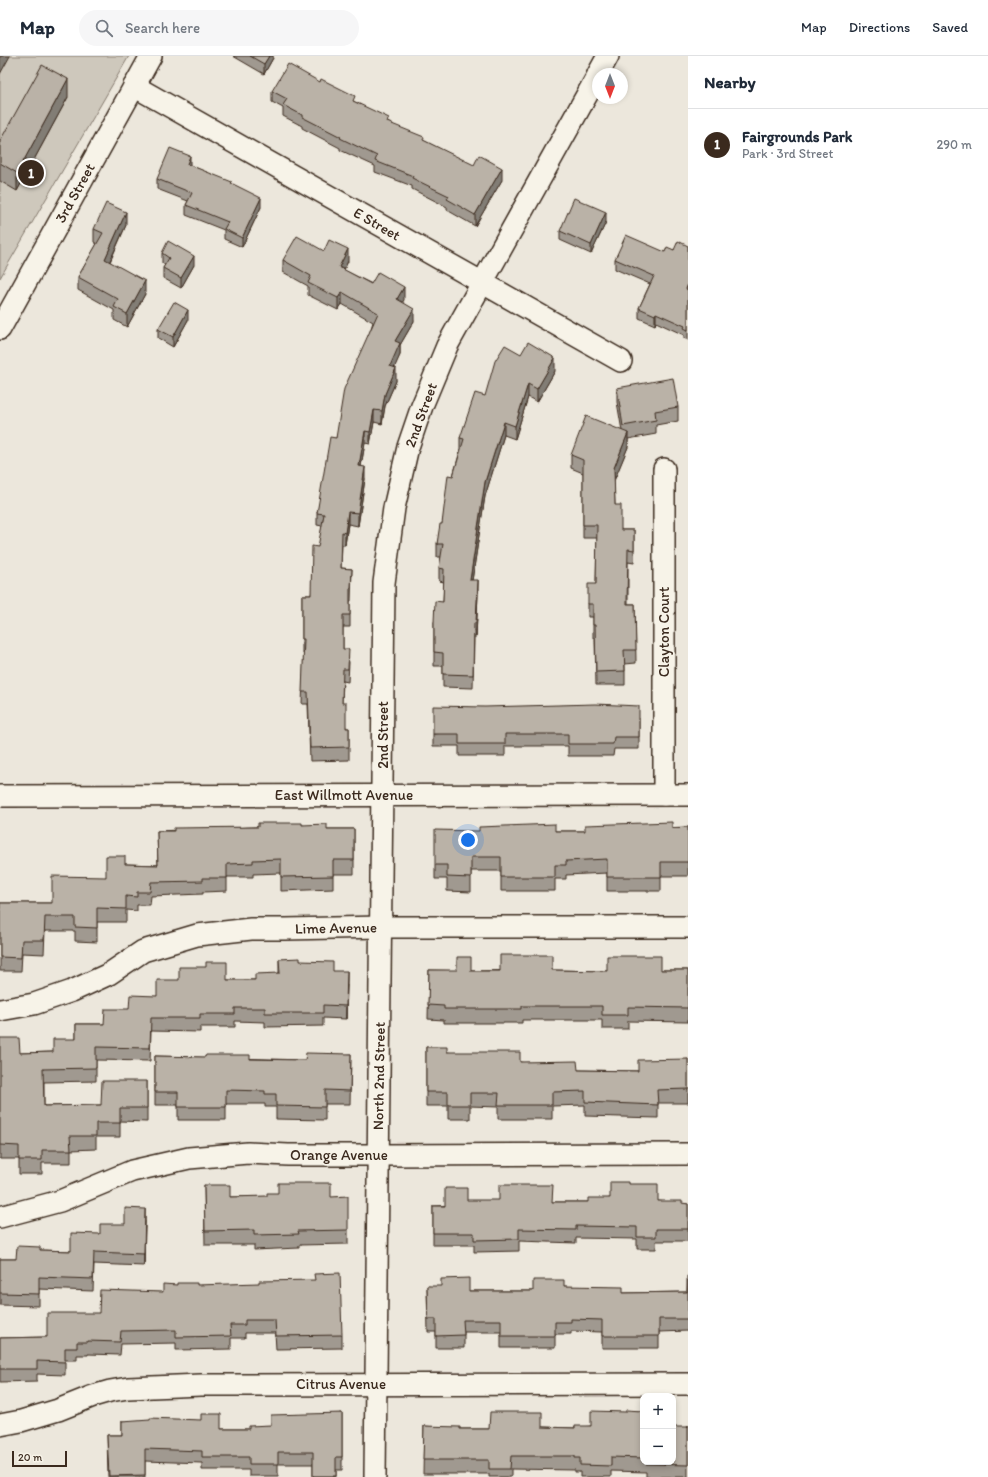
<!DOCTYPE html>
<meta charset="utf-8">
<style>
:root{--surface:#fff;--page:#f6f6f7;--text:#1f2937;--muted:#747a83;--line:#e0e1e3;--accent:#3b2a1e}
body{margin:0;font-family:Itim,sans-serif;background:var(--page);color:var(--text)}
.controls{position:absolute;right:12px;bottom:12px;display:grid;overflow:hidden;border-radius:8px;box-shadow:0 2px 6px #0003}
.controls button{width:36px;height:36px;display:grid;place-items:center;padding:0;border:0;border-bottom:1px solid var(--line);background:var(--surface);color:var(--text);font:20px sans-serif}
.compass{position:absolute;left:592px;top:12px;width:36px;height:36px;border-radius:50%;background:var(--surface);box-shadow:0 2px 6px #0003;rotate:180deg}
.scale{position:absolute;left:12px;bottom:10px;width:55px;box-sizing:border-box;padding-left:4px;border:2px solid #3b2a1e;border-top:0;font-size:11px;line-height:14px;white-space:nowrap;color:#3b2a1e;-webkit-text-stroke:3px #f7f3e8;paint-order:stroke}
.you{position:absolute;left:468px;top:784px;width:14px;height:14px;margin:-10px;border:3px solid #fff;border-radius:50%;background:#1a73e8;box-shadow:0 0 0 6px #1a73e833}
.badge{display:grid;place-items:center;width:26px;height:26px;border-radius:50%;background:var(--accent);color:#fff;font-size:13px;font-weight:700}
.pin{position:absolute;translate:-50% -50%;border:2px solid #fff;box-shadow:0 1px 4px #0006}
.list{margin:0;padding:0;list-style:none}
h2{display:flex;justify-content:space-between;align-items:center;height:52px;margin:0;padding:0 16px;font-size:17px}
h2 small{font-size:13px;font-weight:400;color:var(--muted)}
.list li{display:grid;grid-template-columns:26px 1fr auto;gap:12px;align-items:center;box-sizing:border-box;height:72px;padding:0 16px;border-top:1px solid var(--line)}
.list b{display:block;font-size:15px;white-space:nowrap}
.list p{margin:0;font-size:13px;white-space:nowrap;color:var(--muted)}
.list em{font-size:13px;font-style:normal;color:var(--muted)}
.icon{flex:none;width:22px;height:22px;fill:none;stroke:currentColor;stroke-width:2;stroke-linecap:round;stroke-linejoin:round}
.map{position:relative;flex:none;width:688px;height:1421px;overflow:hidden}
header{display:flex;align-items:center;gap:24px;box-sizing:border-box;height:56px;padding:0 20px;background:var(--surface);border-bottom:1px solid var(--line)}
header strong{font-size:19px}
nav{display:flex;gap:22px;margin-inline-start:auto;font-size:14px}
.search{width:280px;height:36px;background:var(--page);display:flex;align-items:center;gap:10px;box-sizing:border-box;padding:0 14px;border-radius:22px;color:var(--muted);font-size:15px}
main{display:flex}
aside{flex:1;background:var(--surface)}
.map>svg:first-child{display:block}
</style>
<header>
<strong>Map</strong>
<div class="search"><svg class="icon" aria-label="search" viewBox="0 0 24 24"><circle cx="10" cy="10" r="6"/><path d="M15 15l6 6"/></svg>Search here</div>
<nav><a>Map</a><a>Directions</a><a>Saved</a></nav>
</header>
<main>
<div class="map">
<svg width="688" height="1421" viewBox="0 0 688 1421">
<rect width="100%" height="100%" fill="#ece7dc"/>
<filter id="ink" filterUnits="userSpaceOnUse"><feTurbulence type="fractalNoise" baseFrequency=".025" numOctaves="2"/><feDisplacementMap in="SourceGraphic" scale="8" xChannelSelector="R" yChannelSelector="G"/><feConvolveMatrix kernelMatrix="1 2 1 2 8 2 1 2 1" color-interpolation-filters="sRGB"/></filter>
<g filter="url(#ink)">
<path fill="#cec8bc" stroke="#84796d" d="M0,0h129l-129,222z"/>
<g fill="none" stroke-linecap="round" stroke-linejoin="round">
<g stroke="#3b2a1e" stroke-width="24">
<g id="street">
<path d="M598,18l10,-18"/>
<path d="M134,30l487,275"/>
<path d="M0,273l151,-273"/>
<path d="M664,413v326"/>
<path d="M0,740l688,-1"/>
<path d="M0,954l34,-6 38,-13 37,-17 34,-23 54,-16 54,-6h35l95,-2h307"/>
<path d="M0,1161l60,-16 72,-30 57,-13 59,-5 40,2h90l310,-1"/>
<path d="M0,1369l21,-4 37,-11 35,-14 17,-5 18,-3 73,-3 487,-1"/>
<path d="M375,1421l9,-894 10,-75 14,-61 14,-41 25,-60 151,-271"/>
</g>
</g>
<use href="#street" stroke="#f7f3e8" stroke-width="21"/>
</g>
<g fill="#a09990" stroke="#3b2a1e">
<path d="M233,0h40v2l-9,16z"/>
<path d="M320,26l35,20 34,21 113,57 -27,46 -28,-16v-3l-35,-18v-3l-37,-14v-6l-35,-16v-2l-38,-20v-2l-19,-10v-8l-11,-6v-11z"/>
<path d="M68,41l-51,94 -17,-10v-40z"/>
<path d="M190,109l42,19 29,23 -19,40 -18,-8v-9l-38,-15v-10l2,-4 -31,-12v-10z"/>
<path d="M606,166l-15,32 -31,-14v-9z"/>
<path d="M126,169l-16,37 35,32 -18,33 -13,-7v-10l-36,-20v-13l19,-33 -3,-2v-13z"/>
<path d="M688,190v94l-4,-2v-3l-28,-13 -1,3 -16,-7v-10l11,-24 -35,-15v-10l50,-7z"/>
<path d="M324,195l24,10 -4,9 60,30 -2,2 12,19 -14,24v10l-6,12 2,14 -11,25 -3,18 -8,-2 -4,22 -5,-1 -4,23 4,13 -7,47 -10,-2 -3,21h-3l-1,23 11,1 -1,32h-1v26h-7v22l6,13 -1,20 -5,-1 -1,22 4,25h3v32l-39,1 -2,-57h-6l2,-52h-2v-57h9l11,-69 -5,-1v-12l19,-75 37,-116 -31,-18 -4,6 -30,-15v-9l-25,-14v-12z"/>
<path d="M162,197l32,12 -13,23 -18,-10v-10l2,-3 -3,-2z"/>
<path d="M188,264l-15,27 -15,-9v-9z"/>
<path d="M521,298l34,17 -18,31 -9,-5 -13,42 -11,-4 -19,61 -13,84 6,14 -2,43h-2l-1,51 -30,-1v-21h-9v-44l9,-20 1,-20 -5,-1v-13l2,-11h-4v-13l5,-20 11,-48 7,-25v-13l25,-42z"/>
<path d="M617,332l61,19v14l-22,4v9l-28,5v8l-14,33 1,25 6,25h13v33l-6,-1v42h7l1,59 -11,1v21h-29l-1,-47h-2v-21h-5v-13l8,-20 1,-46h-14v-65l-12,-5v-13l51,-24 -5,-29z"/>
<path d="M639,662v31h-25l-1,7h-45v-10h-63v10h-46v-10h-26v-12z"/>
<path d="M302,769l25,4h27v45h-21v15l-52,2v-18l-28,1v3h-26v14l-24,1v2l-52,2 -1,9h-13v6l-11,-1v12h-29v20l-22,-1v-10h-30l-1,23 -22,-1 -1,18h-21v-68h52l54,-26 19,-13 33,1 -1,-34z"/>
<path d="M688,771v49h-27v15h-54v-18l-41,2v4h-11v12h-54v-20h-30v21l-24,-1v-12h-12v-14l44,-34h106z"/>
<path d="M279,903l21,2 33,10 14,14 -1,34 -23,-1v8l-58,1v-5l-30,-1v6h-35v5l-49,-1 -1,30 -54,-1v21l-52,1v24l57,-1 46,-24v41l-27,-1v16h-24v12l-25,1v13h-29v11h-23v-15h-19v-121l20,15 33,-1 23,-13v-15h28l25,-15 28,-13 22,-16h76l24,-7z"/>
<path d="M429,914l42,1 81,-1 55,1 54,-1h27v52l-60,-1v8h-26v-9h-80v3h-78v-3l-16,-1z"/>
<path d="M426,991l21,5 131,18 60,1 50,-12v44h-30v15l-73,-2v-11l-33,1v13h-54v-12l-28,-1v13h-22v-13h-22z"/>
<path d="M351,998l-1,50h-25v16l-49,-1v-12h-11v-3h-39v16h-48v-15h-23v-49l150,4z"/>
<path d="M629,1128l29,17 30,3v37h-32v8h-19v-10l-61,-1v5l-57,-2v10l-45,1v-7h-41v-39l120,-4h35l22,-4z"/>
<path d="M204,1129l26,12h101l17,33v14l-49,1v3l-45,2v-5h-49z"/>
<path d="M145,1165l-1,45 -50,-2 -1,27 -54,-2v17l-39,-1v-46h16l24,-9 31,1 29,-17 25,-10z"/>
<path d="M688,1220v55l-29,1v16h-57v-16l-31,-1v3h-16v14h-54v-16h-37v16h-28v-16h-8l-1,-46 42,5h64l31,-5 59,7 64,-1z"/>
<path d="M197,1229l145,50v13l-66,1 -1,-16h-30v5h-14v11l-55,1v-7l-55,1 -1,11 -32,-1v1h-11v5h-12v15l-28,-1v7l-37,1v-44l47,-1 52,-24 64,-21z"/>
<path d="M643,1355v51h30l15,-37v52h-42v-5l-35,-1v6h-31v-5h-5v-2l-64,-1v8h-22v-3h-66l1,-48 36,3h29l53,-2 33,1 16,-2 35,-14z"/>
<path d="M342,1357v57h-6v7h-23v-13h-35v12h-29v-6h-47v-7l-57,-2v16h-37l-1,-42h15v-14l99,8h28z"/>
</g>
<g fill="#827d75" stroke="#3b2a1e">
<path d="M0,0h10l-10,18z"/>
<path d="M269,0h4v2l-9,16v-10z"/>
<path d="M68,23v18l-51,94v-18z"/>
<path d="M190,100v10l-3,-2z"/>
<path d="M502,112v12l-27,46v-11z"/>
<path d="M261,142v9l-19,40v-9z"/>
<path d="M126,156v13l-21,47v-13z"/>
<path d="M606,156v10l-15,32v-9z"/>
<path d="M348,193v12l-9,19v-13z"/>
<path d="M194,200v9l-13,23v-10z"/>
<path d="M145,225v13l-18,33v-13z"/>
<path d="M404,231v13l-7,11v-12z"/>
<path d="M342,236v12l-4,6v-12z"/>
<path d="M414,253v12l-14,24v10l-10,23v-12l5,-25z"/>
<path d="M188,254v10l-15,27v-10z"/>
<path d="M656,257v9l-1,3v-10z"/>
<path d="M555,302v13l-18,31v-13z"/>
<path d="M396,312v13l-11,25 -3,18v-13l3,-17z"/>
<path d="M528,328v13l-13,42v-13z"/>
<path d="M374,354v12l-4,22v-12z"/>
<path d="M504,366v13l-19,61 -15,98v-14l15,-98z"/>
<path d="M365,375v12l-6,35v-12z"/>
<path d="M628,377v14l-14,34v-13z"/>
<path d="M365,411v12l-7,47v-13z"/>
<path d="M348,456v12l-3,21v-12z"/>
<path d="M478,524v14l-2,43v-14z"/>
<path d="M347,915v14l-1,34v-13z"/>
<path d="M145,1153v12l-1,45v-12z"/>
</g>
<g fill="#bab2a7" stroke="#3b2a1e">
<path d="M250,0h19l-5,8z"/>
<path d="M288,8l32,18 1,-3 34,17 -2,5 36,17 -2,4 37,15 -1,3 51,25 5,-10 23,13 -27,47 -28,-16 2,-3 -37,-18 1,-2 -38,-15 2,-5 -37,-18 1,-1 -39,-20v-2l-19,-10 4,-6 -15,-8z"/>
<path d="M42,9l26,14 -51,94 -17,-10v-22z"/>
<path d="M170,92l20,8 -3,8 45,18 -1,1 30,15 -19,40 -18,-9 4,-7 -42,-17 6,-12 -35,-14z"/>
<path d="M574,142l32,14 -15,33 -31,-14z"/>
<path d="M106,147l20,9 -21,47 40,22 -18,33 -13,-7 4,-8 -40,-22 25,-44 -9,-4z"/>
<path d="M626,179l39,17 2,-5 7,3 4,-9 10,5v38l-2,5 2,1v40l-4,-2 1,-2 -29,-13 -1,2 -16,-7 15,-32 -39,-17z"/>
<path d="M297,180l27,15 5,-11 19,9 -9,18 32,17 7,-12 26,15 -7,12 17,10 -19,32 5,2 -10,23 6,2 -11,26 -3,17 -8,-1 -4,22 -5,-1 -6,35 6,1 -7,46 -10,-1 -3,21 -3,-1 -1,36 11,1 -1,19h-1v27h-7v34h6l-1,20h-5l-1,34h4v25h3v19l-39,1 -2,-56h-6l2,-53h-2v-44h9l1,-49 6,1 6,-33 -7,-1 13,-76 6,1 8,-49 34,-76 -36,-21 -4,6 -30,-15 3,-7 -28,-16z"/>
<path d="M168,185l26,15 -13,22 -18,-10 6,-10 -7,-5z"/>
<path d="M174,246l14,8 -15,27 -15,-8z"/>
<path d="M528,286l27,16 -18,31 -9,-5 -13,42 -11,-4 -19,60 -15,98h8l-2,43h-2l-1,52 -30,-1v-21l-9,-1v-30l1,-21 8,1 1,-33 -5,-1 4,-24h-6l3,-20h2l6,-49 5,1 11,-37 -4,-1 15,-45 10,3 10,-35 10,-16 16,9z"/>
<path d="M673,322l5,29 -23,4 1,9 -33,6 -6,-38z"/>
<path d="M586,360l42,17 -14,35 1,37h6v25h13v20l-6,-1 -1,55h8l1,46h-12l1,21 -29,1 -1,-47h-2v-21h-5v-20h8l1,-59h-14v-65l-12,-5z"/>
<path d="M595,648l44,2v31h-25l-1,7h-45v-10h-63v10h-46v-10h-26v-28l52,1z"/>
<path d="M672,766v6l16,-1v35h-27v15h-54v-18l-41,2v4h-11v12h-54v-20h-30v21l-24,-1v-12h-12v-35l44,1v-4l76,-3v7h30v-6z"/>
<path d="M258,767h44v2l25,-1v5h27v31h-21v16l-52,1v-18l-28,1v3l-26,1v14h-24v3l-52,1 -1,10h-13v5l-11,-1v13l-29,-1v20l-22,-1v-10h-30l-1,23h-22l-1,18 -21,-1v-54h52v-27l54,1v-21h19v8l33,1 -1,-34h17v-3l84,-1z"/>
<path d="M500,899h52v15l55,1v-15h54v14h27v38l-60,-1v8h-26v-9h-80v3h-78v-3l-16,-1 1,-35h28v-13h14v14h29z"/>
<path d="M300,902v3l33,1v9h14l-1,35 -23,-1v8h-58v-5h-30v6h-35v4h-49l-1,30 -54,-1v21l-53,1 1,37 57,-1 1,-24h45v27h-27v15h-24v13h-26l1,14h-29v10h-23v-14l-19,-1v-107h19l1,15 33,-1v-13h23v-15h28l1,-15h24l1,-14 27,1v-16h22v-13h27v-5h21v18h28v-6l25,-1 -1,-14z"/>
<path d="M426,991h21v5h73v10l57,-1 1,9 60,1v-11l50,-1v30l-31,1 1,15 -73,-3v-11l-33,1v13h-54l1,-12h-29v12h-22v-13h-22z"/>
<path d="M306,997l45,1 -1,37 -25,-1v17l-49,-1v-12h-11v-3l-39,-1v17h-48v-15h-23v-36l50,1 1,-2h44v4l55,1z"/>
<path d="M610,1126h19v2h29v17h24v2l6,1v25h-32v8h-19v-10l-61,-1v4l-57,-1v10l-45,1v-7h-41v-27h12v-18h22v12h32v-15h54l-1,17h36v-4h22z"/>
<path d="M278,1127h53v14l17,-1v34l-50,1 1,3 -45,1v-5l-49,1 -1,-46h26v12l37,-1v-3h11z"/>
<path d="M125,1152l20,1 -1,45 -50,-2 -1,27 -54,-2v17l-39,-1v-34h16l1,-13 23,1v3l31,1v-18l29,1v-10h25z"/>
<path d="M340,1217l2,62 -66,1 -1,-16h-30v5h-15l1,11 -55,1v-7l-55,1 -1,11 -32,-1v1h-11v6h-12v14l-28,-1v8h-37v-31l47,-1v-24h52l1,-23 63,2v-8l14,1v-2h20v2l62,-2v-2l56,-1 -1,-6z"/>
<path d="M687,1220h1v43h-29v17h-57v-16l-31,-1v3h-16v14h-54v-16h-38l1,15 -28,1v-17h-8l-1,-33h14v-7l28,-1v13h64v-11h31v6l59,1v6l64,-1z"/>
<path d="M626,1354l17,1v47l-32,-1v9l-31,-1v-7h-5v-2h-64l-1,13h-21v-9h-66l1,-34 36,1v2h29l1,-17h52v15l33,1v-2h16v-15l35,1z"/>
<path d="M342,1357v44h-6v19h-23v-24h-35v12h-29v-7h-47v-6l-57,-2v26l-36,1 -2,-41h15v-14l28,-2v-1l51,2v-6h20v15h28v-3l22,-1v-10z"/>
<path d="M688,1369v40l-42,-1v-2h27v-35h15z"/>
</g>
</g>
<g text-anchor="middle" dominant-baseline="central" stroke-width="3" stroke-linejoin="round" paint-order="stroke">
<g font-size="15" fill="#3b2a1e" stroke="#f7f3e8">
<text transform="translate(75 137) rotate(-61)">3rd Street</text>
<text transform="translate(377 168) rotate(30)">E Street</text>
<text transform="translate(421 359) rotate(-70)">2nd Street</text>
<text transform="translate(664 576) rotate(-90)">Clayton Court</text>
<text transform="translate(383 679) rotate(-90)">2nd Street</text>
<text x="344" y="739">East Willmott Avenue</text>
<text transform="translate(336 872) rotate(-1)">Lime Avenue</text>
<text transform="translate(379 1020) rotate(-89)">North 2nd Street</text>
<text x="339" y="1099">Orange Avenue</text>
<text x="341" y="1328">Citrus Avenue</text>
</g>
</g>
</svg>
<div class="controls">
<button>+</button>
<button>−</button>
</div>
<svg class="compass" viewBox="-18 -18 36 36"><path d="M0-13l5 13h-10z" fill="#e53935"/><path d="M0 13l5-13h-10z" fill="#747a83"/></svg>
<div class="scale">20 m</div>
<div class="you"></div>
<div class="pin badge" style="left:31px;top:117px">1</div>
</div>
<aside>
<h2>Nearby<small></small></h2>
<ul class="list">
<li><span class="badge">1</span><div><b>Fairgrounds Park</b><p>Park · 3rd Street</p></div><em>290 m</em></li>
</ul>
</aside>
</main>
